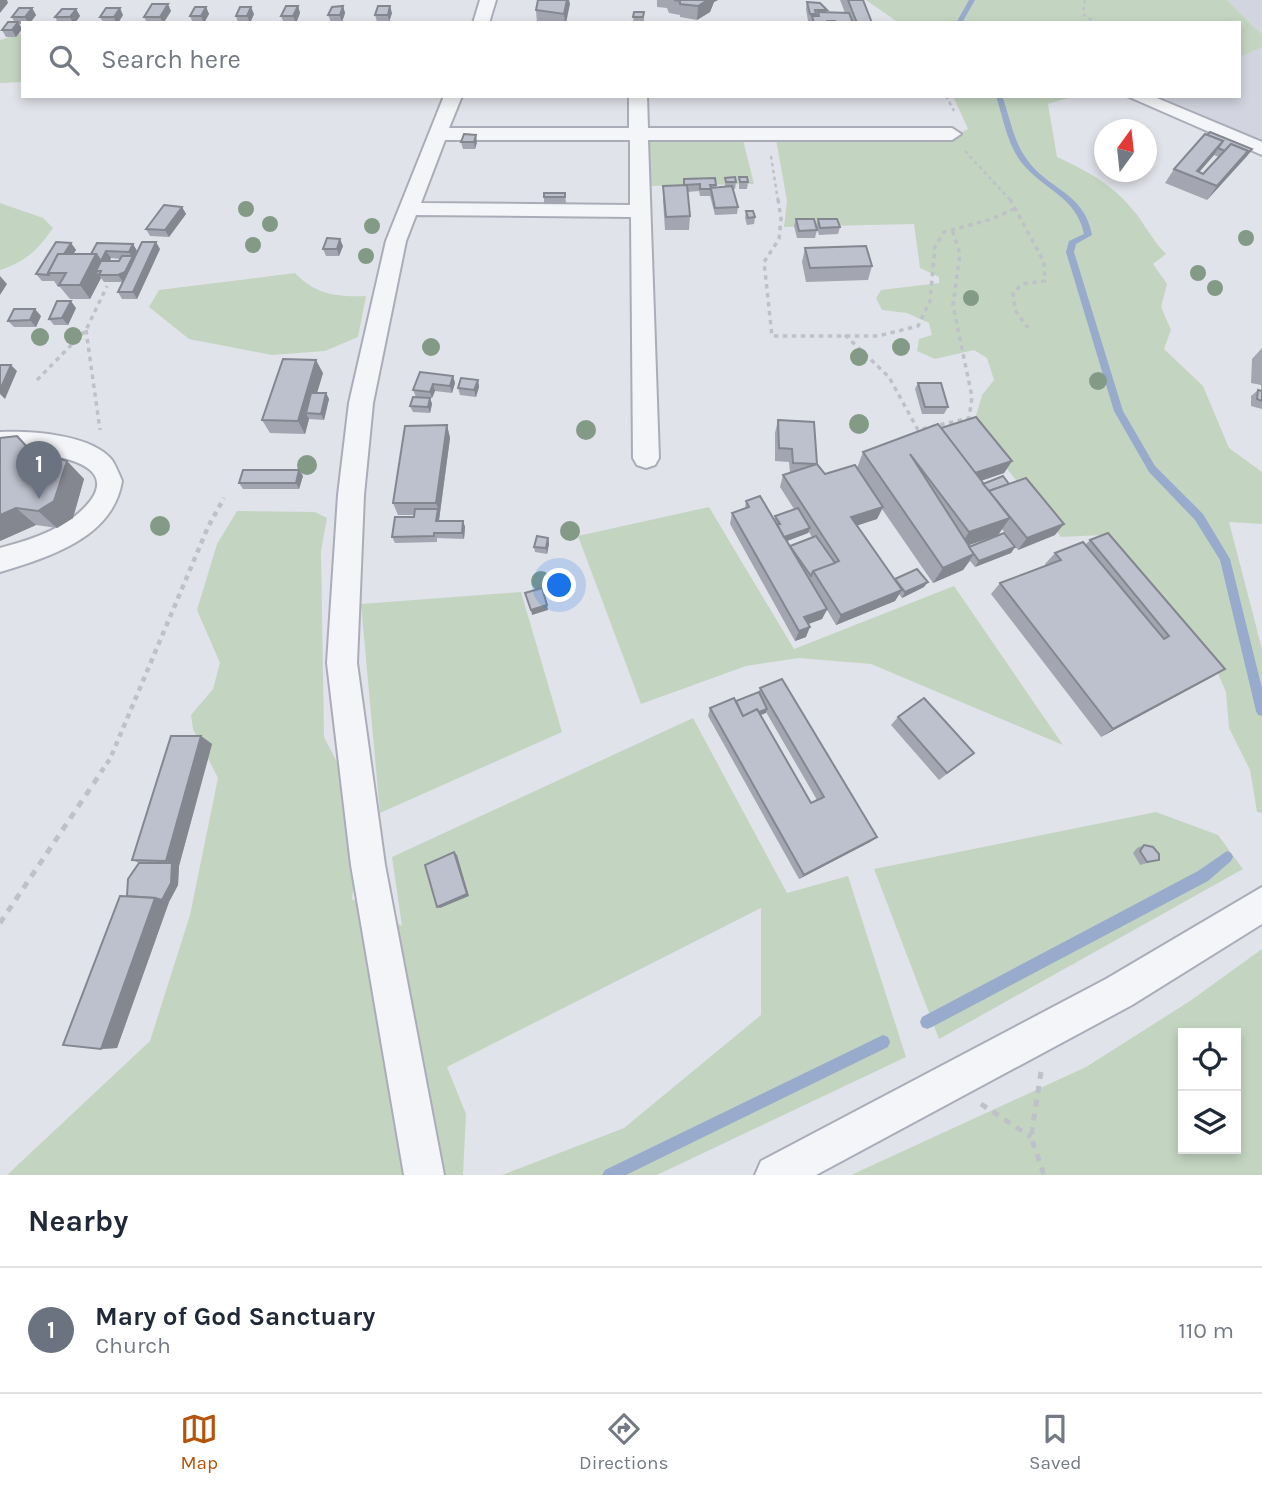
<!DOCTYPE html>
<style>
:root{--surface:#fff;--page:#f6f6f7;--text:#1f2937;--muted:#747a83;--line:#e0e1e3;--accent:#b45309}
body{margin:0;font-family:Karla,sans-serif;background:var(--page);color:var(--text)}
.controls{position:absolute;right:21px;bottom:21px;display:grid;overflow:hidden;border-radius:0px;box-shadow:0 4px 10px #0003}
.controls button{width:63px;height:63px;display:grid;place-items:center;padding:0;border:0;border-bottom:2px solid var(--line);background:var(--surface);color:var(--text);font:35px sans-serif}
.compass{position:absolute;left:1094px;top:119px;width:63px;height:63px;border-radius:50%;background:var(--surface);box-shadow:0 4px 10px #0003;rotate:15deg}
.you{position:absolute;left:560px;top:586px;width:24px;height:24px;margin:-18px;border:5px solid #fff;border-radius:50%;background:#1a73e8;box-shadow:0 0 0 10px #1a73e833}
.badge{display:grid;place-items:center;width:46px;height:46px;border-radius:50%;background:var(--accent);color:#fff;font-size:23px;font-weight:700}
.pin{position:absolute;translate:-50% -58px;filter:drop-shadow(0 2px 4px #0008)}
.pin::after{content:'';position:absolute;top:37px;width:24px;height:21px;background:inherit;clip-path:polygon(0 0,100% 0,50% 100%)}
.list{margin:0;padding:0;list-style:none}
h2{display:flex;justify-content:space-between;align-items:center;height:91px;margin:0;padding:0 28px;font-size:30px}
h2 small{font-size:23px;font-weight:400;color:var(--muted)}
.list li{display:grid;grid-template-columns:46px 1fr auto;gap:21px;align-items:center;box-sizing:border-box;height:126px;padding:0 28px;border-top:2px solid var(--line)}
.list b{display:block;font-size:26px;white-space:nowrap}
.list p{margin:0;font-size:23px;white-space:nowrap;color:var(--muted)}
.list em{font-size:23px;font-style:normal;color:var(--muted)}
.icon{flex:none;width:38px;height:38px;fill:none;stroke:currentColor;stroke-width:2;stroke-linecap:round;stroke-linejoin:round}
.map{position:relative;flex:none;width:1262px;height:1175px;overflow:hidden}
.search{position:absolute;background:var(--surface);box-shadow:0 4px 10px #0003;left:21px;right:21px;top:21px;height:77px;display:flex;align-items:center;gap:18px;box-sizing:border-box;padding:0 24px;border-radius:0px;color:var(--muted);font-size:26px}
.sheet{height:217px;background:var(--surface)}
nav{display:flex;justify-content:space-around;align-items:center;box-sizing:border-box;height:98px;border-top:2px solid var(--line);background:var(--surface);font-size:19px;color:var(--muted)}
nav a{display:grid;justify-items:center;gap:4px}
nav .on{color:var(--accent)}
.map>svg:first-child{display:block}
</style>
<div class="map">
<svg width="1262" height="1175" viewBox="0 0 1262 1175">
<rect width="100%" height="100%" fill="#e1e3ea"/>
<g fill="#d2d5df">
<path d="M1227,0h35v35z"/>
<path d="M1262,47v95l-111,-44 88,-2v-38z"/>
</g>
<g fill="#c3d5c1" fill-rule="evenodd">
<path d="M866,0h361l35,35v12l-23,11v-35h-340z"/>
<path d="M23,33v49l-23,1v-43z"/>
<path d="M953,96h122l-27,8 9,53c30,14 55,27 76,53 12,14 19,30 33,44l-13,10 14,20 -6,23 10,23 -7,19 39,37 26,62 33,24v52l-33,-2 33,127v164l-5,-1 -7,-42 -21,-42 -3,-36 -11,-25 -112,-132 -42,2 -88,-111 9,-31 12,-15 -7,-22 -13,-8 -39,9 -18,-8 2,-12 13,-4 -3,-12 -22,-10 -25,-3 -6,-12 5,-8 58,-7v-6l-19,-9 -6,-44 -130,3 3,-26 -11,-62 169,2 23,-12z"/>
<path d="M743,140l11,44 -107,2 -3,-45z"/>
<path d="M0,203l43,15 10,10c-15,22 -28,34 -53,42z"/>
<path d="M295,273c21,22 42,24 71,23l-8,41 -33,14 -53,4 -83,-16 -40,-32 10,-17z"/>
<path d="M709,507l85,142 160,-63 109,159 -192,-81 -72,-6 -53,8 -105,38 -63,-168z"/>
<path d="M237,511l78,1 12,6 -6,33 3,186 13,25 21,92 -6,45 50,27 -10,-69 301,-139 94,175 61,-17 58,181 -249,118h-155l122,-47 137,-113v-107l-314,159 19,47 -3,61h-456l143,-134 40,-126 28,-137 -25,-49 -2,-14 22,-26 7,-26 -23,-53 20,-66z"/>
<path d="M521,592l41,140 -182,81 -19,-209z"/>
<path d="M1156,812l62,23 25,34 -304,170 -65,-170z"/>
<path d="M1262,949v226h-411l235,-108 104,-66zM1236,1033v116h-53v-116z"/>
</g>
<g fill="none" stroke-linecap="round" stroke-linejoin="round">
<g fill="#99abcc" fill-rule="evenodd">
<path d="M969,0h6l-13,23h-6z"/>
<path d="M996,96h6c8,21 11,44 24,62 21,32 58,33 66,77l-16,9 -2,8 49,159 32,55 48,48 27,45 32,129v28l-4,-1 -2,-4 -36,-151 -25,-40 -46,-48 -35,-61 -48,-159 3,-11 15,-7c-7,-37 -42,-45 -63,-72 -14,-19 -18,-44 -25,-66z"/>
<path d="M1227,851l4,2 2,4 -2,4 -23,20 -276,146 -5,2 -5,-2 -2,-5 2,-5 276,-146z"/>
<path d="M883,1035l5,2 2,5 -2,5 -262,128h-24l3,-5z"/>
</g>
<g stroke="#aaadb8" stroke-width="4">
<g id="street">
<path d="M480,0h16l-7,23h-16z"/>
<path d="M444,96h18l-13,32h180v-32h18l1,32h304l9,6 -9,6h-304l11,318 -4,7 -9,3 -9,-3 -4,-7 -2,-241 -215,-2 -10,26 -33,162 -9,92 -7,168 28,202 59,310h-40l-53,-310 -24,-202 11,-168 11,-92 37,-162zM445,140h185v65l-209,-2z"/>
<path d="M1127,96h25l110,46v13z"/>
<path d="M0,432c31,-1 91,2 112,28 4,6 7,14 10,21 -9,57 -73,76 -122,91v-24c31,-8 71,-21 91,-48 32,-45 -69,-49 -91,-48z"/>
<path d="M1262,887v37l-130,81 -316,170h-61l6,-14 345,-182z"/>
</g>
</g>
<g stroke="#bfc1c9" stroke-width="2.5" stroke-dasharray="3.5 3.5" stroke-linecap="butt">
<path d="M1085,0l-2,14 13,9"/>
<path d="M946,96l8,15"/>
<path d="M965,151l46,50"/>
<path d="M771,156l7,45"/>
</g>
<g stroke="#bfc1c9" stroke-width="3.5" stroke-dasharray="4.5 4.5" stroke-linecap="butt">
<path d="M778,199l3,20 -2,20 -15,23 8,74h106l40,-10 12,-25 5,-55 9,-14 48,-13 24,-11"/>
<path d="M1010,199l34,63 1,19 -23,3 -9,9 2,17 13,18"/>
<path d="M86,330l14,100"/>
<path d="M845,335l44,42 29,53 51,-12 3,-21 -19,-92 7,-51 -8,-25"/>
<path d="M37,380l49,-50 21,-44"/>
</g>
<path stroke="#bfc1c9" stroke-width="4.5" stroke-dasharray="5 5" stroke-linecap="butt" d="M101,772l9,-13 98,-232 16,-29"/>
<g stroke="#bfc1c9" stroke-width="5" stroke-dasharray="7 7" stroke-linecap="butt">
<path d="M0,923l102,-152"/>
<path d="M1041,1072l-10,65 13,38"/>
<path d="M981,1104l50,33"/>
</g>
<use href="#street" fill="#f4f5f8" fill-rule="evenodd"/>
</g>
<g fill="#839b86">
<circle cx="246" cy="209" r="8"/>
<circle cx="270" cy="224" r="8"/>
<circle cx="372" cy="226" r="8"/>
<circle cx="1246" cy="238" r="8"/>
<circle cx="253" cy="245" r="8"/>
<circle cx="366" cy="256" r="8"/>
<circle cx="1198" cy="273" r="8"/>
<circle cx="1215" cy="288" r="8"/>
<circle cx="971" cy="298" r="8"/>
<circle cx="73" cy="336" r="9"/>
<circle cx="40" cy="337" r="9"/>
<circle cx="431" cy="347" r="9"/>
<circle cx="901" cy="347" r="9"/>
<circle cx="859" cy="357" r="9"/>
<circle cx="1098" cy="381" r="9"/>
<circle cx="859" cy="424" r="10"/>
<circle cx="586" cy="430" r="10"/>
<circle cx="307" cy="465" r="10"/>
<circle cx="160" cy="526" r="10"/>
<circle cx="570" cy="531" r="10"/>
<circle cx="541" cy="581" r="10"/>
</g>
<g fill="#a3a6b0" fill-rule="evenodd">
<path d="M538,0h31l-3,23h-29l-1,-13z"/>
<path d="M657,0h61l-4,2 -4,10 -13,8 -17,-3v-2l-11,-2 -2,-5 -10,-1z"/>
<path d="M840,0h23l9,23h-61v-2h-3l-2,-12 1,-7 20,8v2l18,1z"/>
<path d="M298,6l2,7 -4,10h-12l-3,-7z"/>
<path d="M343,6l2,7 -3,9h-11l-3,-7z"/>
<path d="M206,7l3,7 -5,9h-11l-3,-7z"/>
<path d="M32,8l4,7 -6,8h-7v1h-4l3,5 -6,8h-10l-4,-7 12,-8 -2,-5z"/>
<path d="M76,9l4,7 -5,7h-17l-3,-6z"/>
<path d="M171,11l-7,12h-17l-3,-6z"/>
<path d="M634,12h10v11h-11z"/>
<path d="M392,13l-3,9h-12l-2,-7z"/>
<path d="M254,14l-4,9h-12l-2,-7z"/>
<path d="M123,15l-5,8h-27l12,-1 -3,-5z"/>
<path d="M1205,134l47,15 -5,7 -40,44 -42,-17 9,-14zM1214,155l5,2 -16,17 -4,-2z"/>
<path d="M461,142h16l-2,7h-12z"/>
<path d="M739,177l9,5 -1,7h-8z"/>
<path d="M725,178l11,4 -1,7h-2l5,18 -1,7 -22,1 -5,-19h-10l-1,-5 -11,1 2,24 -1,14h-24l-2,-30v-14l20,-1 1,-6 32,6v3l9,-1z"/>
<path d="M544,193h21l1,11h-22z"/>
<path d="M182,207l4,7 -17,23 -19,-1 -4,-7z"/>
<path d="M746,211l9,6 -1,7 -7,1 -2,-7z"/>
<path d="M796,219l21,11 -2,8h-18l-3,-12z"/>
<path d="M818,219l22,8 -2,7 -19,1 -3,-9z"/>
<path d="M71,243l5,7 -3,4h18l42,-10 4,7 23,-2 -23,50h-15l-4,-7 4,-10h-18l-3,-4 -11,21h-20l-10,-12h-2l-4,-6h-12l-6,-7zM111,258l9,1 -1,2h-9z"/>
<path d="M343,246l-4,10h-13l-3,-7z"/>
<path d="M805,248l67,18 -4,14 -62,2 -4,-20z"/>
<path d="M76,308l-8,17h-14l-5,-6z"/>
<path d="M41,316l-5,11h-22l-6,-6z"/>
<path d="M1262,348v61l-11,-3v-10l7,-6 3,1v-6l-10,-2 1,-24z"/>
<path d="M323,373l-6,20h9l3,6 -5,21 -15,-1 -4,15 -35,-1 -8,-13z"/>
<path d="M453,376l2,7 -3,10 -17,-2 -3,7 -16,-1 -3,-7z"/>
<path d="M478,380l1,7 -3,10 -16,-2 -2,-7z"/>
<path d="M918,383l30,24 -4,7h-22l-7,-25z"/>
<path d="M430,398l2,6 -2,9 -17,-1 -3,-6z"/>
<path d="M778,420l47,54 32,-6 6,-16 78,-24 71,33 -8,12 -23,8 2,3 72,51 -37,15 -16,-21 -4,6 -30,10 1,2h46l-4,6 -36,14 -5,-6 -7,9 -30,13 -51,-74 -5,10 -20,6 38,55v-1l29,8 -22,11 -3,-4 -4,7 -59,24 -9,-15 -5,9 -14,5 -2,13 -11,4 -65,-117 2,-11 13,-5 1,-7 28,19 1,-4 19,-7 -14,-22 3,-12 7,-2 -1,-11 -14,-1v-28zM809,532l3,5 -22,10 -3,-6 21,-8z"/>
<path d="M447,425l3,13 -11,83h24l2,6 -1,12 -27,-1v4l-42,1 -3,-6 22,-20v-2h-16l-5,-12z"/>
<path d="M0,438l36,17 4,4 27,2 17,18 -11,39 -16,10 -21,-3 -36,16z"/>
<path d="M299,470l4,6 -4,13h-56l-4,-6z"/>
<path d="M548,538l1,6 -2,10 -12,-2 -1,-5z"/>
<path d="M1090,540l135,129 -124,68 -110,-143 9,-11 46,-17 -1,-2 10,-11 30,-8z"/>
<path d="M760,688l117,149 -7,5 -71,37 -91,-163 2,-8 26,-7 23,-9zM766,712l51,88 -6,3 -51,-88z"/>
<path d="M898,717l67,43 -26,20 -48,-55z"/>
<path d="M201,736l11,8 -33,122 -1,19 -9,17 -52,146 -16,1 26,-153 12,-33 -7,-3z"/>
<path d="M1144,845l15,15 -19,5 -7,-12 4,-5z"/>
</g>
<g fill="#848790">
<path d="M0,0h7l1,3 -8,10z"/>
<path d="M567,0h2l1,4 -4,19h-1l-1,-9z"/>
<path d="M708,0h10l-4,2 -4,10 -13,8 1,-14z"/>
<path d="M168,4l3,7 -8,12 -3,-6z"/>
<path d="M298,6l2,7 -4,10 -3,-7z"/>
<path d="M343,6l2,7 -3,9 -2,-7z"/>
<path d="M390,6l2,7 -3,9 -1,-7z"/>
<path d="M206,7l3,7 -5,9 -3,-7z"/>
<path d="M251,7l3,7 -4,9 -3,-7z"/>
<path d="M32,8l4,7 -6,8h-2l-3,-6z"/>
<path d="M120,8l3,7 -5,8h-2l-2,-6z"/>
<path d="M76,9l4,7 -5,7h-2l-3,-6z"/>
<path d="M18,22l4,7 -6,8 -4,-7z"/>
<path d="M476,135l1,7 -2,7 -1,-7z"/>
<path d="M1223,141l-9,14 -19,22 2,-6z"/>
<path d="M1252,149l-5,7 -40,44 10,-14 31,-35z"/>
<path d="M182,207l4,7 -17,23 -4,-7z"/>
<path d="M340,239l3,7 -4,10 -2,-7z"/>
<path d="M156,242l4,7 -23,50 -4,-7z"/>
<path d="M71,243l5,7 -10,15 -7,-4z"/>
<path d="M133,244l4,7 -14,31 -5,-7 14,-18 -3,-5z"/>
<path d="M106,251l5,7 -8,16 -2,-3h-5l5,7 -11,21 -10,-14 16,-31z"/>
<path d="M0,276l7,8 -7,11z"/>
<path d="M71,301l5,7 -8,17 -6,-7z"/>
<path d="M35,309l6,7 -5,11 -6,-7z"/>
<path d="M316,360l7,13 -12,40h-5l3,6 -4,15 -7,-13z"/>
<path d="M11,365l6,6 -12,28 -5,-5v-4z"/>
<path d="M453,376l2,7 -3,10 -2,-7z"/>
<path d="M478,380l1,7 -3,10 -2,-7z"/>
<path d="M433,384l2,7 -3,7 -2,-6z"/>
<path d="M326,393l3,6 -5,21 -3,-6z"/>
<path d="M430,398l2,6 -2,9 -2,-6z"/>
<path d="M447,425l3,13 -12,89 -2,-6 2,-12 -2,-6z"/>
<path d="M17,436l19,19 20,22 -18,-18z"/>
<path d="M67,461l17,18 -11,39 -16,10 -19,-17z"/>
<path d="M1012,461l-8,12 -42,14 7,-12z"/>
<path d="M299,470l4,6 -4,13 -3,-6z"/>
<path d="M883,507l-6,12 -30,10 4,-12z"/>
<path d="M16,508l20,17 -36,16v-26z"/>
<path d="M1010,518l-12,17 -40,14 11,-17z"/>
<path d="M463,521l2,6 -1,12 -2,-6z"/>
<path d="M1064,524l-9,11 -37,15 9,-12z"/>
<path d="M810,528l-2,5 -29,11 2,-6z"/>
<path d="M548,538l1,6 -2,10 -1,-6z"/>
<path d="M1015,547l-4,6 -36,14 4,-6z"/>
<path d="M974,554l-11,16 -30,13 10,-15z"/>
<path d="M928,582l-4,5 -22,11 3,-6z"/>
<path d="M902,590l-7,11 -59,24 5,-10z"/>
<path d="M547,605l1,5 -16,5 -1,-5z"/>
<path d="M827,609l-5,10 -22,8 4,-10z"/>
<path d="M810,627l-4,10 -11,4 4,-10z"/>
<path d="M1225,669l-15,9 -109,59 12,-8z"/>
<path d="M767,709l-1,4 -26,11 1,-4z"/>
<path d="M201,736l11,8 -33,122 -13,-5z"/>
<path d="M877,837l-7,5 -71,37 5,-4z"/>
<path d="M454,852l3,3 12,41 -29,12 -3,-1z"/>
<path d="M172,863l7,3 -1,19 -9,17 -7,-2z"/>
<path d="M155,898l14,4 -52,146 -16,1z"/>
</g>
<g fill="#bdc1cd" stroke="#848790" stroke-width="2">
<path d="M538,0h29l-3,14 -28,-4z"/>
<path d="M674,0h34l-10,6 -18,-2v-3z"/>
<path d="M848,0h15l9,23h-15z"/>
<path d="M807,2l13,1 7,7h-12l1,4h-6z"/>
<path d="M152,4h16l-8,13h-16z"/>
<path d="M286,6h12l-5,10h-12z"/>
<path d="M343,6l-3,9h-12l4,-8z"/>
<path d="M378,6h12l-2,9h-13z"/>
<path d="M195,7h11l-5,9h-11z"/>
<path d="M240,7h11l-4,9h-11z"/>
<path d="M19,8h13l-7,9h-13z"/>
<path d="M106,8h14l-6,9h-14z"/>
<path d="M62,9h14l-6,8h-15z"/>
<path d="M634,12h10l-1,5h-10z"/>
<path d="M818,12l31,1 4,10h-18v-2h-8v2h-13l-2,-7h7z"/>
<path d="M8,22h10l-6,8h-10z"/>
<path d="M92,22h17l-1,1h-17z"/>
<path d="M1210,132l42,17 -9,9 5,-7 -17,-7 -6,7 -7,-3 5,-7 -16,-6z"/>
<path d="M464,134l12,1 -2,7h-13z"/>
<path d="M1205,134l18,7 -26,30 6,3 28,-30 17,7 -31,35 -43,-17z"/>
<path d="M735,177l1,5h-10l-1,-4z"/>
<path d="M739,177h8l1,5h-8z"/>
<path d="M715,178l1,7h-6l1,3 21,-2 6,21 -23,1 -4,-19h-11v-5l-16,1v-6z"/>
<path d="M687,185l3,31 -24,1 -3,-31z"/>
<rect x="544" y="193" width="21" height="4"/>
<path d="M164,205l18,2 -17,23 -19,-1z"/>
<path d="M746,211h7l2,6 -7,1z"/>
<path d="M796,219h18l3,11 -18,1z"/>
<path d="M818,219h19l3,8 -20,1z"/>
<path d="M327,238l13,1 -3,10h-14z"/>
<path d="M56,242l15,1 -7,11h-6l-10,19 1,2 -13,-1z"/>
<path d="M142,242h14l-23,50h-15z"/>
<path d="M97,243l36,1 -4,8 -23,-1 -5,10 -5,-7h-5z"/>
<path d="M866,246l6,20 -62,2 -5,-20z"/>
<path d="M58,254h38l-16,31h-21l7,-12h-18z"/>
<path d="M122,256h11l-8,16 -7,3h-19l2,-4h-5l5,-10h18z"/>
<path d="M57,301h14l-9,17 -13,1z"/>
<path d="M14,309h21l-5,11 -22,1z"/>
<path d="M283,359l33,1 -18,61 -36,-1z"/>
<path d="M0,365h11l-11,25z"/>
<path d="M420,372l33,4 -3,10 -17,-2 -3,8 -17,-2z"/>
<path d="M461,378l17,2 -4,10 -16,-2z"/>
<path d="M918,383h23l7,24h-23z"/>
<path d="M1258,390l4,1v10l-5,-2z"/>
<path d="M311,393h15l-5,21 -15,-1z"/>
<path d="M413,397l17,1 -2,9 -18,-1z"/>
<path d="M976,417l36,44 -37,12 -34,-45z"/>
<path d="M778,420l36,2 3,42 8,10 30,-9 28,42 -32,10 51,73 -61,25 -28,-44 26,-10 -56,-86 34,-11 -24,-1 -1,-14 -13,-1z"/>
<path d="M938,424l72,94 -41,14 -59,-78 64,100 -31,14 -80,-116z"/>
<path d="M447,425l-11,78h-43l12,-77z"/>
<path d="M17,436l21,23 15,-2 14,4 -13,40 -16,10 -22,-3 -16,7v-77z"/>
<path d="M243,470h56l-3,13h-57z"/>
<path d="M1003,476l6,8 -20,7 -6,-7z"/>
<path d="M1026,478l38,46 -37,14 -38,-47z"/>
<path d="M760,496l67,113 -23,8 6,10 -11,4 -67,-118 17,-6 -3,-6z"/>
<path d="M798,508l12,20 -26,9 -7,-13h3l-5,-8z"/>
<path d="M415,509h23l-2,12h27l-1,12h-28v3l-42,1 3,-20h19z"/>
<path d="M1004,533l11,14 -36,14 -10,-14z"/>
<path d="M1108,533l117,136 -112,60 -113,-146 61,-23 -6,-7 28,-11 81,97 5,-3 -79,-96z"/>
<path d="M537,536l11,2 -2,10 -12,-1z"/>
<path d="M816,536l19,27 -22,8 -2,5 -21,-30z"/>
<path d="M917,569l11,13 -23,10 -10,-13z"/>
<path d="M542,588l5,17 -16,5 -6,-17z"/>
<path d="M782,679l95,158 -73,38 -94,-167 24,-10 9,18 14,-7 54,94 13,-6 -64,-109z"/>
<path d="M759,692l8,17 -8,3 -2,-3 -14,7 -7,-15z"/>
<path d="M924,698l50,55 -27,20 -49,-56z"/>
<path d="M171,736h30l-35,125 -34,-1z"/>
<path d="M1144,845l9,2 6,7v6l-12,2 -7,-11z"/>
<path d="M454,852l13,42 -30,13 -12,-42z"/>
<path d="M139,863h33l-1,20 -9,17 -7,-2 -28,-2 1,-17z"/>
<path d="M120,896l35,2 -54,151 -38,-4z"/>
</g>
</svg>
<div class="controls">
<button><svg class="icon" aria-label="locate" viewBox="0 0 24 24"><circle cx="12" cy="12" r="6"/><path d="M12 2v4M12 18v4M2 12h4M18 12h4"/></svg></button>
<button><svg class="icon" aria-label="layers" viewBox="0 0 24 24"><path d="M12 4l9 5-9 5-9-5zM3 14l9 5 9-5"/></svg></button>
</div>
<svg class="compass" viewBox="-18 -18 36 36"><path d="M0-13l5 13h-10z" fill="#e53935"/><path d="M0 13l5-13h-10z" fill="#747a83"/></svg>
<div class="you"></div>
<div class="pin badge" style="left:39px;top:499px;background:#6b7280">1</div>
<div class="search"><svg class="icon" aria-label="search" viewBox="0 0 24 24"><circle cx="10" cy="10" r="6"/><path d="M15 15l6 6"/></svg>Search here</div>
</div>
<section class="sheet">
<h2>Nearby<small></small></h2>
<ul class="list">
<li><span class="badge" style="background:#6b7280">1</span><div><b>Mary of God Sanctuary</b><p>Church</p></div><em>110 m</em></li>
</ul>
</section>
<nav>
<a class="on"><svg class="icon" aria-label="map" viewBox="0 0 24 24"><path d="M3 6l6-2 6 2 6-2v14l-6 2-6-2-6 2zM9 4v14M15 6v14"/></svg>Map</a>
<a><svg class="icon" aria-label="directions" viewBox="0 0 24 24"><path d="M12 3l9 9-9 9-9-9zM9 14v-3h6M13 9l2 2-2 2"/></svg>Directions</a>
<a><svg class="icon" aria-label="saved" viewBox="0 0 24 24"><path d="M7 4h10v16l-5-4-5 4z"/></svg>Saved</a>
</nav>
